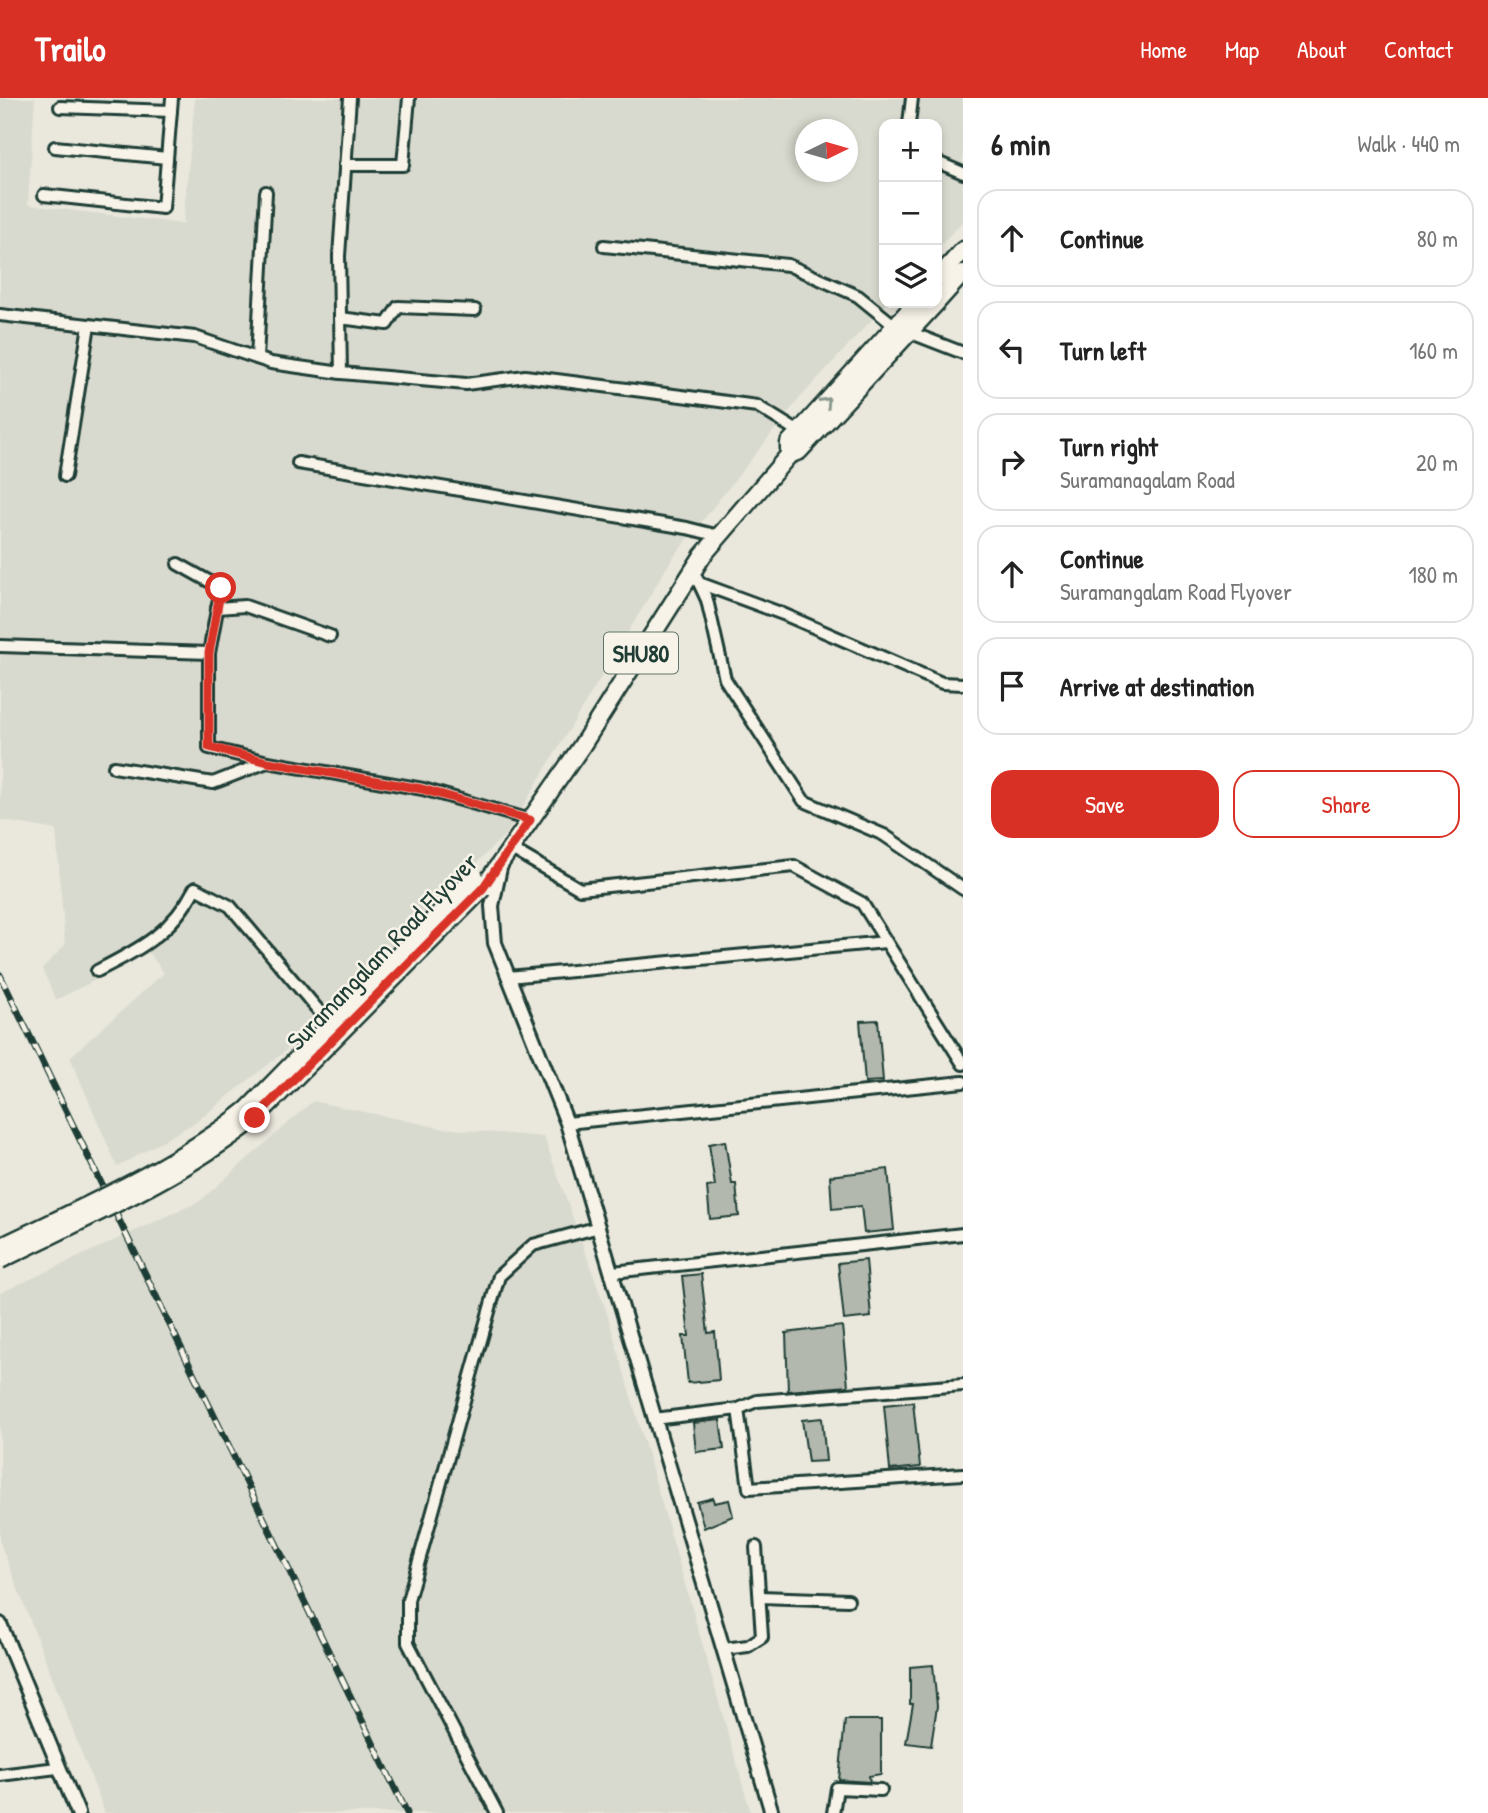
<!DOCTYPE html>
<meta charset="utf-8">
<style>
:root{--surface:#fff;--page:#f6f6f6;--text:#222;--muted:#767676;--line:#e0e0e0;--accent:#d93025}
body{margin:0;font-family:"Patrick Hand",sans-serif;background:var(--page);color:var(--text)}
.controls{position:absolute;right:21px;top:21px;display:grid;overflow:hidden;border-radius:14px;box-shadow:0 4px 10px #0003}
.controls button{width:63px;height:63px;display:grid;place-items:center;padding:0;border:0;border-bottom:2px solid var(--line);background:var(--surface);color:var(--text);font:35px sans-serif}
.compass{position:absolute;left:795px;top:21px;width:63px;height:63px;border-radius:50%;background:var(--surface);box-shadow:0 4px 10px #0003;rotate:85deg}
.stop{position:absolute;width:21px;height:21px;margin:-16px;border:5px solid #d93025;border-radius:50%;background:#fff}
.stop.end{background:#d93025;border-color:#fff;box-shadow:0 2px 7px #0008}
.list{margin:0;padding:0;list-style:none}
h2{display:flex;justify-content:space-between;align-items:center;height:91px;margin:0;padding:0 28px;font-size:30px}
h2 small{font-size:23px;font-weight:400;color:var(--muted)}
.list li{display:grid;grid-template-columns:46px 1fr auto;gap:21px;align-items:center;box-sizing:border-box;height:98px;margin:0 14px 14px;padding:0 14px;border:2px solid var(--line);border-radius:21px}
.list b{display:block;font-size:26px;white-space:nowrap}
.list p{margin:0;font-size:23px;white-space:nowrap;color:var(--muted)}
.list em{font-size:23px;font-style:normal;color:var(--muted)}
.actions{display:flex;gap:14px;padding:21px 28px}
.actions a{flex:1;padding:16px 0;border:2px solid var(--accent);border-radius:21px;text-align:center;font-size:24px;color:var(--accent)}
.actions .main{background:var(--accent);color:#fff}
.icon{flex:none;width:38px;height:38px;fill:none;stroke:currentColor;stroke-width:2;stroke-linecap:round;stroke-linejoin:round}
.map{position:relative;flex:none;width:963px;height:1715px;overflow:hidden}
header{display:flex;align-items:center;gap:42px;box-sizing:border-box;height:98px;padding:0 35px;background:var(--accent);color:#fff}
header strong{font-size:33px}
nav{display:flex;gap:38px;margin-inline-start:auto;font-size:24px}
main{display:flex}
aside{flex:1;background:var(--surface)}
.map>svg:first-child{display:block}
</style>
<header>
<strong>Trailo</strong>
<nav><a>Home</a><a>Map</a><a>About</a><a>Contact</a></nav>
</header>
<main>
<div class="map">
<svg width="963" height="1715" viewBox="0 0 963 1715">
<rect width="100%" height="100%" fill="#eae8dd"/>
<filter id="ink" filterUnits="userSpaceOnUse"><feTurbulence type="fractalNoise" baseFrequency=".0143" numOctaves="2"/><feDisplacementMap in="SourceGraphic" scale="14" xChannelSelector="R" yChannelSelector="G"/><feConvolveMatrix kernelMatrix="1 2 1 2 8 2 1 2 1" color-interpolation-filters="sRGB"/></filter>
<g filter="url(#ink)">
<g fill="#d9dacf" fill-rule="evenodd">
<path d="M0,0h35l-7,107 155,19 12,-126h768v123l-26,28v-125h-53v179h3l-87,95 -128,161 -165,274 -224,220 -87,69 -79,45 -47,-110 94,-84 -15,-20 -93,47 -14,-31 23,-24 -9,-115 -56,-10zM806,32h42v42h-42z"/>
<path d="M313,1003l128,27 103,9 63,176 144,500h-646l-105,-270v-250l200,-92z"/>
</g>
<g fill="#b2b8ae" stroke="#1f3d34" stroke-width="2">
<path d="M878,922l5,61 -18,1 -5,-61z"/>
<path d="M725,1043l7,43h4l3,32 -29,3 -3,-32 8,-1 -6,-42z"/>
<path d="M888,1071l6,61 -30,3 -3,-27 -29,3 -2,-33z"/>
<path d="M866,1162l5,57 -27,3 -6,-57z"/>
<path d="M701,1176l7,59 7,-1 4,48 -31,3 -5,-47h6l-7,-60z"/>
<path d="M842,1228l6,60 -60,5 -2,-58z"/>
<path d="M913,1304l7,65 -30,3 -6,-65z"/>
<path d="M822,1320l4,43 -18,1 -6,-42z"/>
<path d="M720,1322l4,29 -28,3 -3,-29z"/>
<path d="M713,1400l1,5 15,-3 4,16 -29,12 -7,-26z"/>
<path d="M933,1567l4,41 -6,40 -25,-3 7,-39h-3v-37z"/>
<path d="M845,1622h36v54l-12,2 1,6 -31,-2z"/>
</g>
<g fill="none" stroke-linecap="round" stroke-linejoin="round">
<g stroke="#1f3d34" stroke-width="16">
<g id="minor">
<path d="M350,0l-11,158 2,117 125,11 59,-8 172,22 60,8 42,26"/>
<path d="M60,9l111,4"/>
<path d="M909,26l3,-26"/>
<path d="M55,49l112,11"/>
<path d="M937,64l26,11"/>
<path d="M345,67h58l6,-67"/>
<path d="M44,97l119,13 9,-110"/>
<path d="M604,148l184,19 70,31 37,30"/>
<path d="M0,217l195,22 76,26 70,10"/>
<path d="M340,220l47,6 11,-17 77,3"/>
<path d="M909,234l54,21"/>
<path d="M257,260l9,-166"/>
<path d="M298,365l389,65 32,8"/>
<path d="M65,378l24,-151"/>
<path d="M178,466l43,24 -12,65"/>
<path d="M693,472l14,30 18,79 79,122 80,34 79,54"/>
<path d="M699,485l84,31 159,69 21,1"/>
<path d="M217,510l28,-2 85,30"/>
<path d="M0,548l209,7v95l59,14 155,27 107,31"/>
<path d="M114,669l99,16 54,-21"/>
<path d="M510,750l70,41 214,-23 68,37 101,161"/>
<path d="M97,873c43,-22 75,-38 98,-83l35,18 94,111"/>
<path d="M508,879l378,-35"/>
<path d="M567,1025l396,-41"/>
<path d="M613,1174l350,-38"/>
<path d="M738,1311l19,-8 206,-16"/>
<path d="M654,1321l84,-10 11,79 214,-14"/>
<path d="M760,1499l88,3"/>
<path d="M724,1551l24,-3 14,-9 -6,-90"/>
<path d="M0,1677l57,-7"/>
<path d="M497,1715l-89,-170v-43l91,-324 34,-31 66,-18"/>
<path d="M833,1715l4,-25 44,2"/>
</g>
</g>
<g stroke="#1f3d34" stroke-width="18">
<g id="tertiary">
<path d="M500,770l-8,38 3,37 72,180 205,690"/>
<path d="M0,1526l78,189"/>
</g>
</g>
<g stroke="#1f3d34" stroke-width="21">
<g id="primary">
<path d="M937,181l26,-29"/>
<path d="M937,204l26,-29"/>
<path d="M789,357v-12l127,-140"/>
<path d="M483,790l98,-141 122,-192 86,-100 10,-4 137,-148"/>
</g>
</g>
<use href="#minor" stroke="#f7f3e8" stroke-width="10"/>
<use href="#tertiary" stroke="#f7f3e8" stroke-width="12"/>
<use href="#primary" stroke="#f7f3e8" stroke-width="16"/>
<g stroke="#1f3d34" stroke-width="7">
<path id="rail" d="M0,877l407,838"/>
</g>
<use href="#rail" stroke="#f7f3e8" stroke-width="4.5" stroke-dasharray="13" stroke-linecap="butt"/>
<g stroke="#1f3d34" stroke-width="21" stroke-linecap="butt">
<g id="primary-bridge">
<path d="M0,1149c85,-41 173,-78 247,-137l228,-233"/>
<path d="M0,1162c89,-44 177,-80 255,-142l228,-230"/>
</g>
</g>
<use href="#primary-bridge" stroke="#f7f3e8" stroke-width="16"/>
</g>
<defs><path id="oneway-chevron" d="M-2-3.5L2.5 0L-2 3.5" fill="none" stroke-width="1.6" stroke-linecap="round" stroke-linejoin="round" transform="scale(1.75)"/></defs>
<use stroke="#8b988e" href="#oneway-chevron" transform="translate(826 304) rotate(-48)"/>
</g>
<g fill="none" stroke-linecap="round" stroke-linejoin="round" filter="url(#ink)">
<path stroke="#d93025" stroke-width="9" d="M221,490l-12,65v94l59,15 154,27 108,31 -47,68 -228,230"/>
</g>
<g text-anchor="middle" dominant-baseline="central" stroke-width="5" stroke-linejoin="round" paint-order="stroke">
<rect fill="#f7f3e8" stroke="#60746a" stroke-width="2" x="604" y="534.5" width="74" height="41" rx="5"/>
<g font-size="24" font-weight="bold" fill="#1f3d34">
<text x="641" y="555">SHU80</text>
</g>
<g font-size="26" fill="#1f3d34" stroke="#f7f3e8">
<text transform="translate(382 853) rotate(-46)">Suramangalam Road Flyover</text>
</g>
</g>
</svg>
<div class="controls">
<button>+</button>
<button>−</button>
<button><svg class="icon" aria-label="layers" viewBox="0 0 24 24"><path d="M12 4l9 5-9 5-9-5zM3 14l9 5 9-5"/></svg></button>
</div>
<svg class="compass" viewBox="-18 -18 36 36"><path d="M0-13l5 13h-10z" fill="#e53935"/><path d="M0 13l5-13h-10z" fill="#767676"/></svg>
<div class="stop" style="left:221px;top:490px"></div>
<div class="stop end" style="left:255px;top:1020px"></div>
</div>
<aside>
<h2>6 min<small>Walk · 440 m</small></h2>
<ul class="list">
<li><svg class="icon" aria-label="ahead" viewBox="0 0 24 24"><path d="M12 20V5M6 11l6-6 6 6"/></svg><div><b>Continue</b></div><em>80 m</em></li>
<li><svg class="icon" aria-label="left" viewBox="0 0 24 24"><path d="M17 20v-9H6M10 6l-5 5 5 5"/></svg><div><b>Turn left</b></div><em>160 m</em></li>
<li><svg class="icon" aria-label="right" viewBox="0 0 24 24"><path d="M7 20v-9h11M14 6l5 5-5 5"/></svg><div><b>Turn right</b><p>Suramanagalam Road</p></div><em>20 m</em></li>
<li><svg class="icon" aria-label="ahead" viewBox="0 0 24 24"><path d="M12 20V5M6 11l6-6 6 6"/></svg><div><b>Continue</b><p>Suramangalam Road Flyover</p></div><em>180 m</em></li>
<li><svg class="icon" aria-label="arrive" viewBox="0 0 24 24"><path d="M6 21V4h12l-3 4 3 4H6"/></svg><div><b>Arrive at destination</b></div></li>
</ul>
<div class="actions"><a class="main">Save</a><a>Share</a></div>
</aside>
</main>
